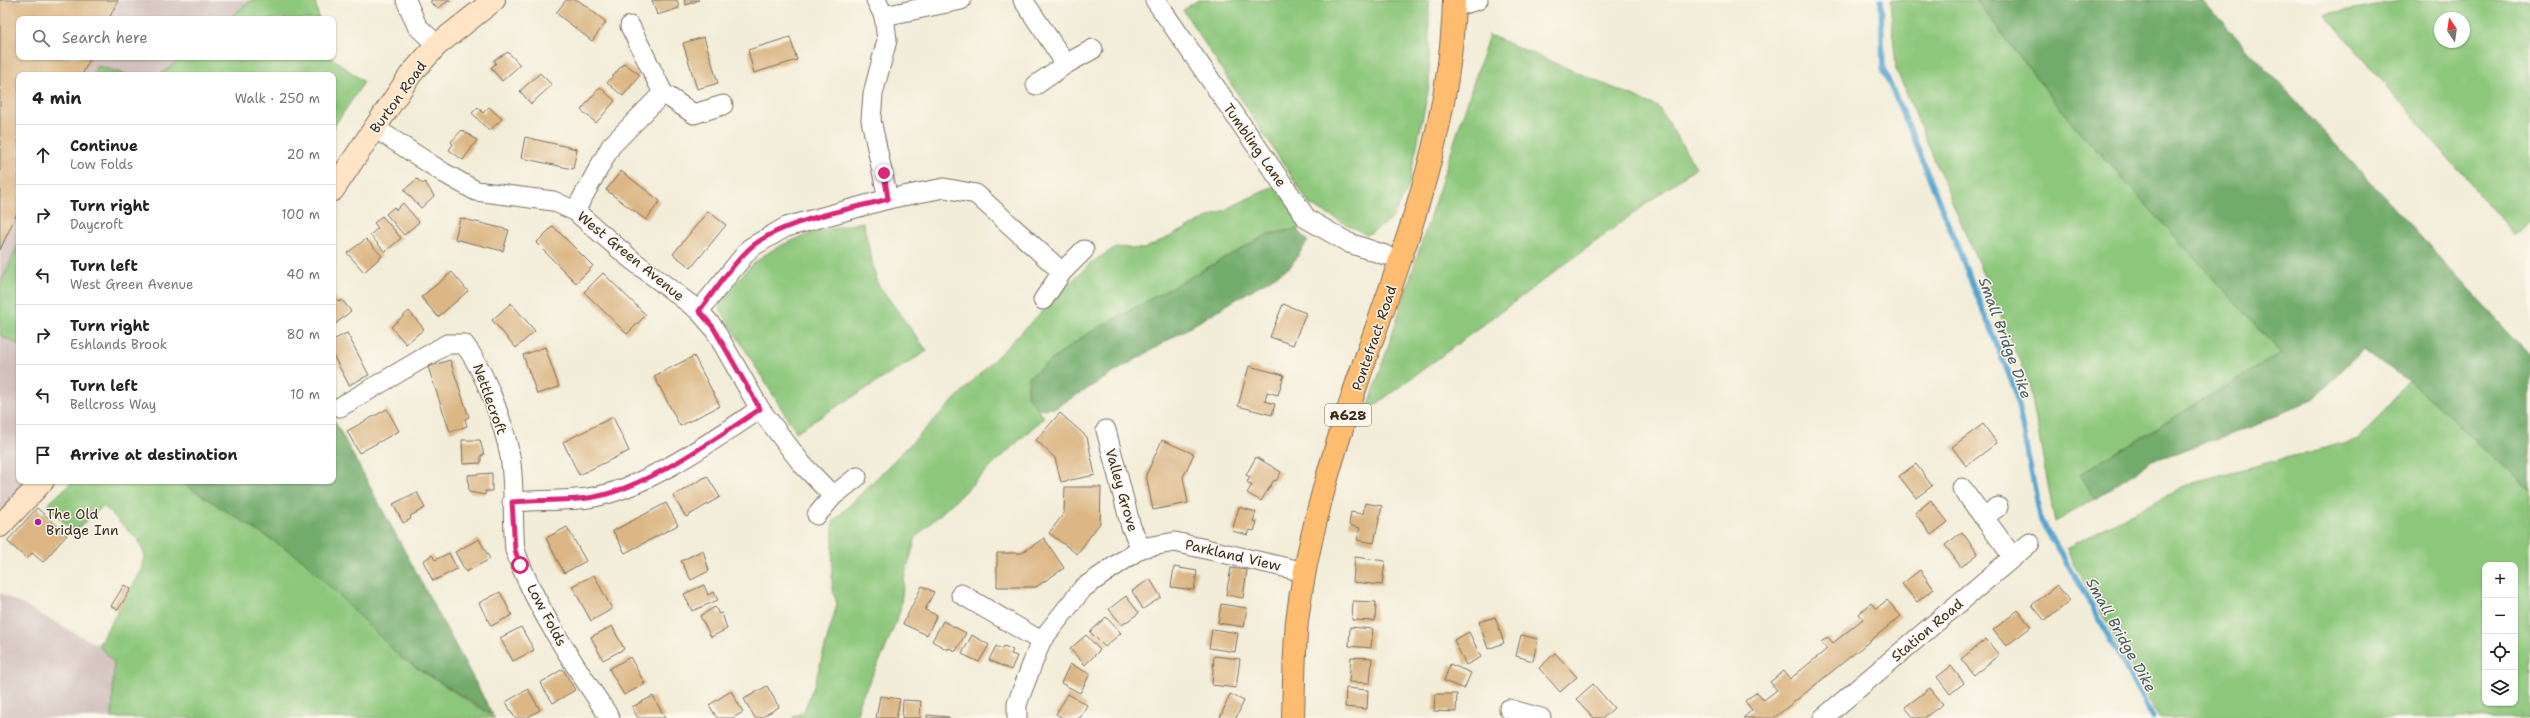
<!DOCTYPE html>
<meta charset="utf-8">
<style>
:root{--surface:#fff;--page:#f6f6f6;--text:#222;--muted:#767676;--line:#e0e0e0}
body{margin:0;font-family:"Shantell Sans",sans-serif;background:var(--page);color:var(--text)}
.controls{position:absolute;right:12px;bottom:12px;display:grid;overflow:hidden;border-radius:8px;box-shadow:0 1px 3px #0004}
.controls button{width:36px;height:36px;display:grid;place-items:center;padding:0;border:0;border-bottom:1px solid var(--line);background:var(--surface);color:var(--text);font:20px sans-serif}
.compass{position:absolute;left:2434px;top:12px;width:36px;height:36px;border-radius:50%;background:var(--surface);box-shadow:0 1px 3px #0004;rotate:347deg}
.stop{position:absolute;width:12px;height:12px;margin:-9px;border:3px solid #db2777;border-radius:50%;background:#fff}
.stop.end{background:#db2777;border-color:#fff;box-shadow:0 1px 4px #0008}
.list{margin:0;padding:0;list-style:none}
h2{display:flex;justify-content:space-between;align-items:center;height:52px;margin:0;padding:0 16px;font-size:17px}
h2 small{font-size:13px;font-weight:400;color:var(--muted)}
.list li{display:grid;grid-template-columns:26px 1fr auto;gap:12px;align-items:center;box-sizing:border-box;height:60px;padding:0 16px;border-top:1px solid var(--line)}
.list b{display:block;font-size:15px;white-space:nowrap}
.list p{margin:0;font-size:13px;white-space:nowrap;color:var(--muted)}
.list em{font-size:13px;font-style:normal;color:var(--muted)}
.icon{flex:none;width:22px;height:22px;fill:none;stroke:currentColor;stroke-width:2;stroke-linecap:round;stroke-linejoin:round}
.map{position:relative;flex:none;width:2530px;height:718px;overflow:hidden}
.search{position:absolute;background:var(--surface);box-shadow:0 1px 3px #0004;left:16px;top:16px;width:320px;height:44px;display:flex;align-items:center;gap:10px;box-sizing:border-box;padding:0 14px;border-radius:8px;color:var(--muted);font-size:15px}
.panel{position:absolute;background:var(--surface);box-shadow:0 1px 3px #0004;left:16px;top:72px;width:320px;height:412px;border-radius:8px}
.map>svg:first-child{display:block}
</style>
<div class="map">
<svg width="2530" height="718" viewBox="0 0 2530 718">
<rect width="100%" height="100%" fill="#fbf7ec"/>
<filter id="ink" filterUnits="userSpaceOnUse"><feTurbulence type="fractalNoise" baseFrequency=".025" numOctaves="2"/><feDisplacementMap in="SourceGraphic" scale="8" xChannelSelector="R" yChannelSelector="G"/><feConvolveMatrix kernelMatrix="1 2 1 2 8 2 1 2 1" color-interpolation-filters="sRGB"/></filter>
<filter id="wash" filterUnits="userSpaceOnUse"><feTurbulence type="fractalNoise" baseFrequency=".012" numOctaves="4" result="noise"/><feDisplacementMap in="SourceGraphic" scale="16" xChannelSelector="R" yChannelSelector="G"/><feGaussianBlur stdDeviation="0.9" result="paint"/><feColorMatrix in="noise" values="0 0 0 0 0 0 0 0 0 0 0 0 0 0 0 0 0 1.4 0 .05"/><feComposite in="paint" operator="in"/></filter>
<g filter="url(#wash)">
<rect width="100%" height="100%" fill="#f2edd8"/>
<g fill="#d1c0bc">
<path d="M0,0h252l-24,19h-209v38h163l-22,18h-31l-32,-8 -4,8h-74v168l-19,42z"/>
<path d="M0,335l19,10v136h11l-30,34z"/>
<path d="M0,593l98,52 16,17 -2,56h-112z"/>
</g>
<g fill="#8dc77c" stroke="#64784d" fill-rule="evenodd">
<path d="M252,0h63l4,19h-91z"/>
<path d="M1198,0h231v87l-21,102 -17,31 -24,15 -57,-30 -127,-195z"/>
<path d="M1890,0h86l94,121 211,232 -201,121 15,25 -40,23 -26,-139 -133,-314z"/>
<path d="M2405,0h125v223l-15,13 -190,-222zM2440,18h24v24h-24z"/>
<path d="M1489,35l169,72 38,60 -329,244z"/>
<path d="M182,57h149l33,25 -31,46v-53h-173z"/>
<path d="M97,66l32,9h-36z"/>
<path d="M1274,186l31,37 -8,6 -29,5 -184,102 -55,41 -2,18 17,22 -128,120 -12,42 -4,32 -16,41 -25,50 -2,16h-65l12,-7 10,-25 23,-82 -5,-18 1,-64 256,-258 27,-17 28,2z"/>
<path d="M863,222l14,61 50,68 -131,81 -79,-128c13,-14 27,-34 42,-45 31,-23 67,-29 104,-37z"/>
<path d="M19,243v102l-19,-10v-50z"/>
<path d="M2410,381l120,109v228h-371l-93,-170 127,-66 166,-43zM2485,565h30v138h-30z"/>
<path d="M73,481h106l123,78 98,98 95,61h-383l2,-56 -16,-17 44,-75 3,-14 -6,-15 -36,-35 -30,27 -26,-28z"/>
</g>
<g fill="#72ac6c" stroke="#566b45">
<path d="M1976,0h226l328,355v135l-120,-109 -48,-31 -47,48 -64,29 -99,34 -57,38 -15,-25 201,-121 -211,-232z"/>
<path d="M1297,229l11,12 -18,26 -235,141 -17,1 -11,-14 2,-18 55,-41 184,-102z"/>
<path d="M333,418l160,297 -93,-58 -98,-98 -123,-78h154z"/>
</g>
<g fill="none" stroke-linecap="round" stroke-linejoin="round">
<path stroke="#57a5d0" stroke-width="5.5" d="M1881,0l2,69 27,60 105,261 26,131 37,60 75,137"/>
</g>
<g id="blocks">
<g fill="#dcb785">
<path d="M0,0h118l-9,19h-90v38h72l-9,18h-63v134l-19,41z"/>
<path d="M431,0h19l-12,8 -7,-5z"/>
<path d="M566,0h12l28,22 -14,19 -36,-28z"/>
<path d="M652,0h25l2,8 -22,7z"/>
<path d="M684,0h15l-13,5z"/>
<path d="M704,37l14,46 -21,6 -14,-46z"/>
<path d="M790,37l7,23 -43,13 -6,-23z"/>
<path d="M508,52l12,13 -18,16 -11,-13 5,-5 -2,-3z"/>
<path d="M624,63l16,12 -17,21 -16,-13z"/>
<path d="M540,73l12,12 -21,19 -11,-13z"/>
<path d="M600,87l15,14 -19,22 -15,-13z"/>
<path d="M478,107l5,6 6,-6 13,12 -13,12 -17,-18z"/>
<path d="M462,130l15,10 -14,20 -14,-10 4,-6 -2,-2z"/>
<path d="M525,137l52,12 -4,20 -52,-11z"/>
<path d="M621,171l39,30 -14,19 -40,-30z"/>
<path d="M417,179l6,5 2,-2 9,14 -13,12 -17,-18z"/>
<path d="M403,203l16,19 -15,13 -18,-21 8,-7 2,3z"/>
<path d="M708,211l18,14 -35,43 -18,-14z"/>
<path d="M382,216l19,22 -16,14 -15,-17 8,-7 -4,-5z"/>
<path d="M460,218l49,12 -6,21 -48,-12z"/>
<path d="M553,226l40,40 -17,17 -40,-40z"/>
<path d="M366,239l16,17 -18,16 -17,-19z"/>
<path d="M452,272l16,19 -30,26 -17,-20z"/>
<path d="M603,273l43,42 -19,19 -43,-42z"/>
<path d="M334,296l5,6 3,-2 9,11 -18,15z"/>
<path d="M511,303l24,28 -19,17 -24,-28z"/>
<path d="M1283,304l23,9 -13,32 -23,-8z"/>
<path d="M409,311l15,18 -18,15 -15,-17z"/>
<path d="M347,333l22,42 -20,10 -16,-30v-15z"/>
<path d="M545,347l14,40 -22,7 -14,-39z"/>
<path d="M694,356l26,50 -40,20 -26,-50z"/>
<path d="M450,360l19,57 -4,2 2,7 -17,6 -22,-65z"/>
<path d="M1249,366l35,9 -6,20 -11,-3 -2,9 10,3 -3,11 -34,-9z"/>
<path d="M387,409l12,22 -40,22 -12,-22z"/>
<path d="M1060,413l27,24 8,38 -34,7 -6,-24 -19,-18z"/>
<path d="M613,417l16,34 -50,24 -16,-33z"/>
<path d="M1983,424l14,19 -31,23 -14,-19z"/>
<path d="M462,440h18l4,15h-3v8l-18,1z"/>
<path d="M1162,440l32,14 -11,23 5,26 -35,7 -7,-35z"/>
<path d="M1256,457l25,15 -5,9 -2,-1 -13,21 -14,-8 5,-8 -5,-3 3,-5 -4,-2z"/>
<path d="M1916,464l16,22 -16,12 -17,-22z"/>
<path d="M492,473v18h-7v4l-16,-3 -1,-17z"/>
<path d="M707,476l13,21 -34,20 -13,-21z"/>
<path d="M1065,487h36l-1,36 -23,31 -28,-21 15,-20z"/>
<path d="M417,492l8,16 -15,8 1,3 -8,4 -10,-19z"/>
<path d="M1931,500l17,22 -17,13 -16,-22z"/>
<path d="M666,503l12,22 -53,28 -12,-22z"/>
<path d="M1365,503l17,3 -8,37 -17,-3 3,-12 -11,-3 2,-13 12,2z"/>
<path d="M1239,507l17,5 -3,9 4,1 -3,9 -4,-1 -2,5 -16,-4z"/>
<path d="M37,508l30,27 -24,27 -11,-9 -5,6 -20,-18z"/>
<path d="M567,527l19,34 -22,12 -18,-35z"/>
<path d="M1962,532l16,22 -17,13 -16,-22z"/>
<path d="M1044,538l20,30 -28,19h-39v-34h25z"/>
<path d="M479,539l11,20 -24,13 -11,-20z"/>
<path d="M703,550l6,21 -18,9 -10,-19z"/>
<path d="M449,553l8,16 -24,12 -10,-20 9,-6 3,5z"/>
<path d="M1355,557l30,4 -3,24 -29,-3z"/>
<path d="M1174,567l23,4 -3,19 -23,-3z"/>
<path d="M1231,568l16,2 -4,28 -17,-3z"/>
<path d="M1920,570l14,19 -17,13 -15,-18z"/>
<path d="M594,575l18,34 -21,12 -19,-35z"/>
<path d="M1150,579l11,18 -18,12 -11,-18z"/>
<path d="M124,585l7,4 -13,21 -7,-4z"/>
<path d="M704,585l4,10 6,-3 4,8 -26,11 -8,-17z"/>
<path d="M2057,585l13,16 -25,20 -13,-16z"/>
<path d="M922,586l12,6 -9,18 12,5 -10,20 -24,-11z"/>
<path d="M500,592l12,23 -21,11 -12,-23z"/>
<path d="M1126,596l13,17 -17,12 -13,-16z"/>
<path d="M1887,600l14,16 -127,102h-31l9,-8 -7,-9 12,-9 7,8 13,-10 -7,-8 14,-11 6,8 37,-30 -6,-7 7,-5 5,6 30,-24 -4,-5 12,-11 5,6z"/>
<path d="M1353,601l23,1 -1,19 -23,-1z"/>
<path d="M1221,604l26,4 -3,19 -26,-4z"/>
<path d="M715,607l4,7 3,-1 5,16 -16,8 -11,-21z"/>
<path d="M2018,610l13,17 -25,19 -13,-16z"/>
<path d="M1106,617l15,16 -16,14 -15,-15z"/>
<path d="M1495,617l9,26 -16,6 -9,-27z"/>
<path d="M943,621l23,12 -10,18 -7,-3 -1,2 -16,-9z"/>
<path d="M612,626l12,23 -21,11 -12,-23z"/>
<path d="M521,627l13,23 -21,11 -13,-23z"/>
<path d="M1350,627l23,2 -2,19 -22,-2z"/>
<path d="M1212,629l26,4 -3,19 -26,-4z"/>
<path d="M1469,632l12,25 -15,8 -12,-25z"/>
<path d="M972,635l17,10 -10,17 -17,-8z"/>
<path d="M1086,635l14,15 -15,15 -15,-16z"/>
<path d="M1521,635l17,4 -5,22 -17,-5z"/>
<path d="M1986,639l13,16 -25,20 -13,-16z"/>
<path d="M996,646l6,3 2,-3 9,4 -2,4 6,2 -6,14 -22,-10z"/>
<path d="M1555,653l22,24 -17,15 -21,-24z"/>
<path d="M1214,656l26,3 -4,29 -24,-3z"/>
<path d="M630,657l15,27 -21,11 -15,-26z"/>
<path d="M1351,657l21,1 -2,25 -21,-1z"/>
<path d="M1070,664l20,10 -10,19 -19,-10z"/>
<path d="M1450,664l21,9 -7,16 -20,-8z"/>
<path d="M1951,666l13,17 -14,11 -13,-17z"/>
<path d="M563,669l12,21 -22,13 -13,-20z"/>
<path d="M1593,684l21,24 -11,10h-9l-18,-19z"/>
<path d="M767,686l12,21 -19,11h-5l-11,-19z"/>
<path d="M1346,688l22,2 -1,19 -22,-2z"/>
<path d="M1930,688l13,16 -19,14h-10l-9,-11z"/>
<path d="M528,689l12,21 -14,8h-11l-9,-16z"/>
<path d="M731,691l12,21 -10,6h-16l-8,-13z"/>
<path d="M1068,694l19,11 -7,13h-17l-7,-4z"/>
<path d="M1230,694l14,7 -8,17h-16z"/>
<path d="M1435,694h22l-1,18 -22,-1z"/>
<path d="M653,696l12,22h-27l-6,-11z"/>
<path d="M880,696l20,3 -4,19h-20z"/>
<path d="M903,700l18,1 -1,17h-18z"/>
<path d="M927,715l22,2v1h-22z"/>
</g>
</g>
</g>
<g filter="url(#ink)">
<use href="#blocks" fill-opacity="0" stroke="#7b6e5f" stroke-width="1"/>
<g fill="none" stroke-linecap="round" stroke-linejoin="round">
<g stroke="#7b6e5f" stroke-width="21">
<g id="street">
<path d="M406,0l11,26 20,19"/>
<path d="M876,0l8,16 3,24 -14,54 -2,26 17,79"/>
<path d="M1023,0l43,64"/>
<path d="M1155,0l152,219 42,24 36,12"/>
<path d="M1454,7l24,-7"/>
<path d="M884,16l77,-16"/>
<path d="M630,26l33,67 31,21 29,-9"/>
<path d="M1036,85l30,-21 27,-15"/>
<path d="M375,128l69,45 32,18 77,10 22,10 57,49 67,51 14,16 47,82 42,55 31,32"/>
<path d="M575,211l36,-65 52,-53"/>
<path d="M1043,300l19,-28 22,-22"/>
<path d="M699,311l51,-63 36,-21 102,-28 56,-11 32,6 86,78"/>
<path d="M340,407l107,-63h17c20,25 40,80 46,112 5,31 2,63 5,94 20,58 61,117 95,168"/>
<path d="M1106,430l25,97 10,21"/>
<path d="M1962,488l51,69"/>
<path d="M512,502c25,-2 52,-1 76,-4 54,-7 127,-59 172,-89"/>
<path d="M817,515l16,-19 24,-19"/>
<path d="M1983,517l15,-10"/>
<path d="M961,594l80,47"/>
<path d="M1509,709l32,9"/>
<path d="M1017,718v-14l24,-63 42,-53 58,-40 34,-6 130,30"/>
<path d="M1823,718l207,-175"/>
</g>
</g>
<g stroke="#7b6e5f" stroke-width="24">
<g id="secondary">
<path d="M333,190l78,-116 26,-29 57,-45"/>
<path d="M0,526l43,-45"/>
</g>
</g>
<g stroke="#7b6e5f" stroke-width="24">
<path id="highway" d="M1293,718c1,-32 1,-64 4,-97 10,-83 35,-165 62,-244 43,-123 92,-245 95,-377"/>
</g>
<use href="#street" stroke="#fff" stroke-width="19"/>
<use href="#secondary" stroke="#ffe4c6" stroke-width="22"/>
<use href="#highway" stroke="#febc70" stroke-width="22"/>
</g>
</g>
<g fill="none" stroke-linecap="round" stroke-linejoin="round" filter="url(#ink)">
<path stroke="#db2777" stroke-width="5" d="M520,565l-5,-15 -3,-48c25,-2 52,-1 76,-4 54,-7 127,-59 172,-89l-47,-82 -14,-16c16,-21 31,-44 50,-62 30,-28 99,-39 139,-50l-4,-26"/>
</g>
<circle fill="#b5179e" stroke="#fbf7ec" stroke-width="1.5" cx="38" cy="522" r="4"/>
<g text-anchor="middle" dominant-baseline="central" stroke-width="3" stroke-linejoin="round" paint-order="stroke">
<rect fill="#fbf7ec" stroke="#75685c" stroke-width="1" x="1325" y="404" width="46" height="22" rx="3"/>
<g font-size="13" font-weight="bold" fill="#3b2a1e">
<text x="1348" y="415">A628</text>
</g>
<g font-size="14" fill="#3b2a1e" stroke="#fbf7ec">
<text transform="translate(398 97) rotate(-54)">Burton Road</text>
<text transform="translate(1255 145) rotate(55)">Tumbling Lane</text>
<text transform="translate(631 256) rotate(39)">West Green Avenue</text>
<text transform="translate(1374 338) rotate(-71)">Pontefract Road</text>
<text transform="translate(490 399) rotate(70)">Nettlecroft</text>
<text transform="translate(1122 490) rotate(74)">Valley Grove</text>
<text transform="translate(1233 555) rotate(13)">Parkland View</text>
<text transform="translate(547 615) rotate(62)">Low Folds</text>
<text transform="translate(1927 630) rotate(-40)">Station Road</text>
</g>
<g font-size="14" fill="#3b2a1e" stroke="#fbf7ec" text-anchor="start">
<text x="46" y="514">The Old<tspan x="46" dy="16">Bridge Inn</tspan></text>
</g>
<g font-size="15" font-style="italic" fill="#465b65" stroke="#fbf7ec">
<text transform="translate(2005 338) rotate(70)">Small Bridge Dike</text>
<text transform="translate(2121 635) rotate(61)">Small Bridge Dike</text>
</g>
</g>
</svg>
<div class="controls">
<button>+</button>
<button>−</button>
<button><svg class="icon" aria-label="locate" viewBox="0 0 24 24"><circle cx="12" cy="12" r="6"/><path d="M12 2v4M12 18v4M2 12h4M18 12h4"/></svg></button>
<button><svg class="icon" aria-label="layers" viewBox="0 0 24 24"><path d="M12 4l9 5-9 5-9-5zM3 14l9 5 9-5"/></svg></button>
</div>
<svg class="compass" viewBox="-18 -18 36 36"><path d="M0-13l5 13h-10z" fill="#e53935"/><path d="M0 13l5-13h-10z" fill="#767676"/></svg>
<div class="stop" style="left:520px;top:565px"></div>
<div class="stop end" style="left:884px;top:173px"></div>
<div class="search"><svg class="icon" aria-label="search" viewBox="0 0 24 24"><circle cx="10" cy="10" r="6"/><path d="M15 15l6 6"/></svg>Search here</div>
<section class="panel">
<h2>4 min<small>Walk · 250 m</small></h2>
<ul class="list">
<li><svg class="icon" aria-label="ahead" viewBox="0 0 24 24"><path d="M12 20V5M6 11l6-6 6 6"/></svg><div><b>Continue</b><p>Low Folds</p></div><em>20 m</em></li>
<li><svg class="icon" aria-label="right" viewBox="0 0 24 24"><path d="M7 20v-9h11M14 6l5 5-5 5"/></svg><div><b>Turn right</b><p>Daycroft</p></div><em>100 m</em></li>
<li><svg class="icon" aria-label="left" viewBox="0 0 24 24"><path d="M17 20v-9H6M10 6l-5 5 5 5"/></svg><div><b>Turn left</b><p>West Green Avenue</p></div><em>40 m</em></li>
<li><svg class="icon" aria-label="right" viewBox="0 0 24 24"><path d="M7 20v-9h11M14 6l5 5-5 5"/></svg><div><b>Turn right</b><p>Eshlands Brook</p></div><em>80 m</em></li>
<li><svg class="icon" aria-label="left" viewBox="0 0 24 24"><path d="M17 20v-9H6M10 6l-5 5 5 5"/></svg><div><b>Turn left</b><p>Bellcross Way</p></div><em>10 m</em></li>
<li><svg class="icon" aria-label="arrive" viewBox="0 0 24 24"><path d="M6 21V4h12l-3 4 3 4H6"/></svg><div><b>Arrive at destination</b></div></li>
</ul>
</section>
</div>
